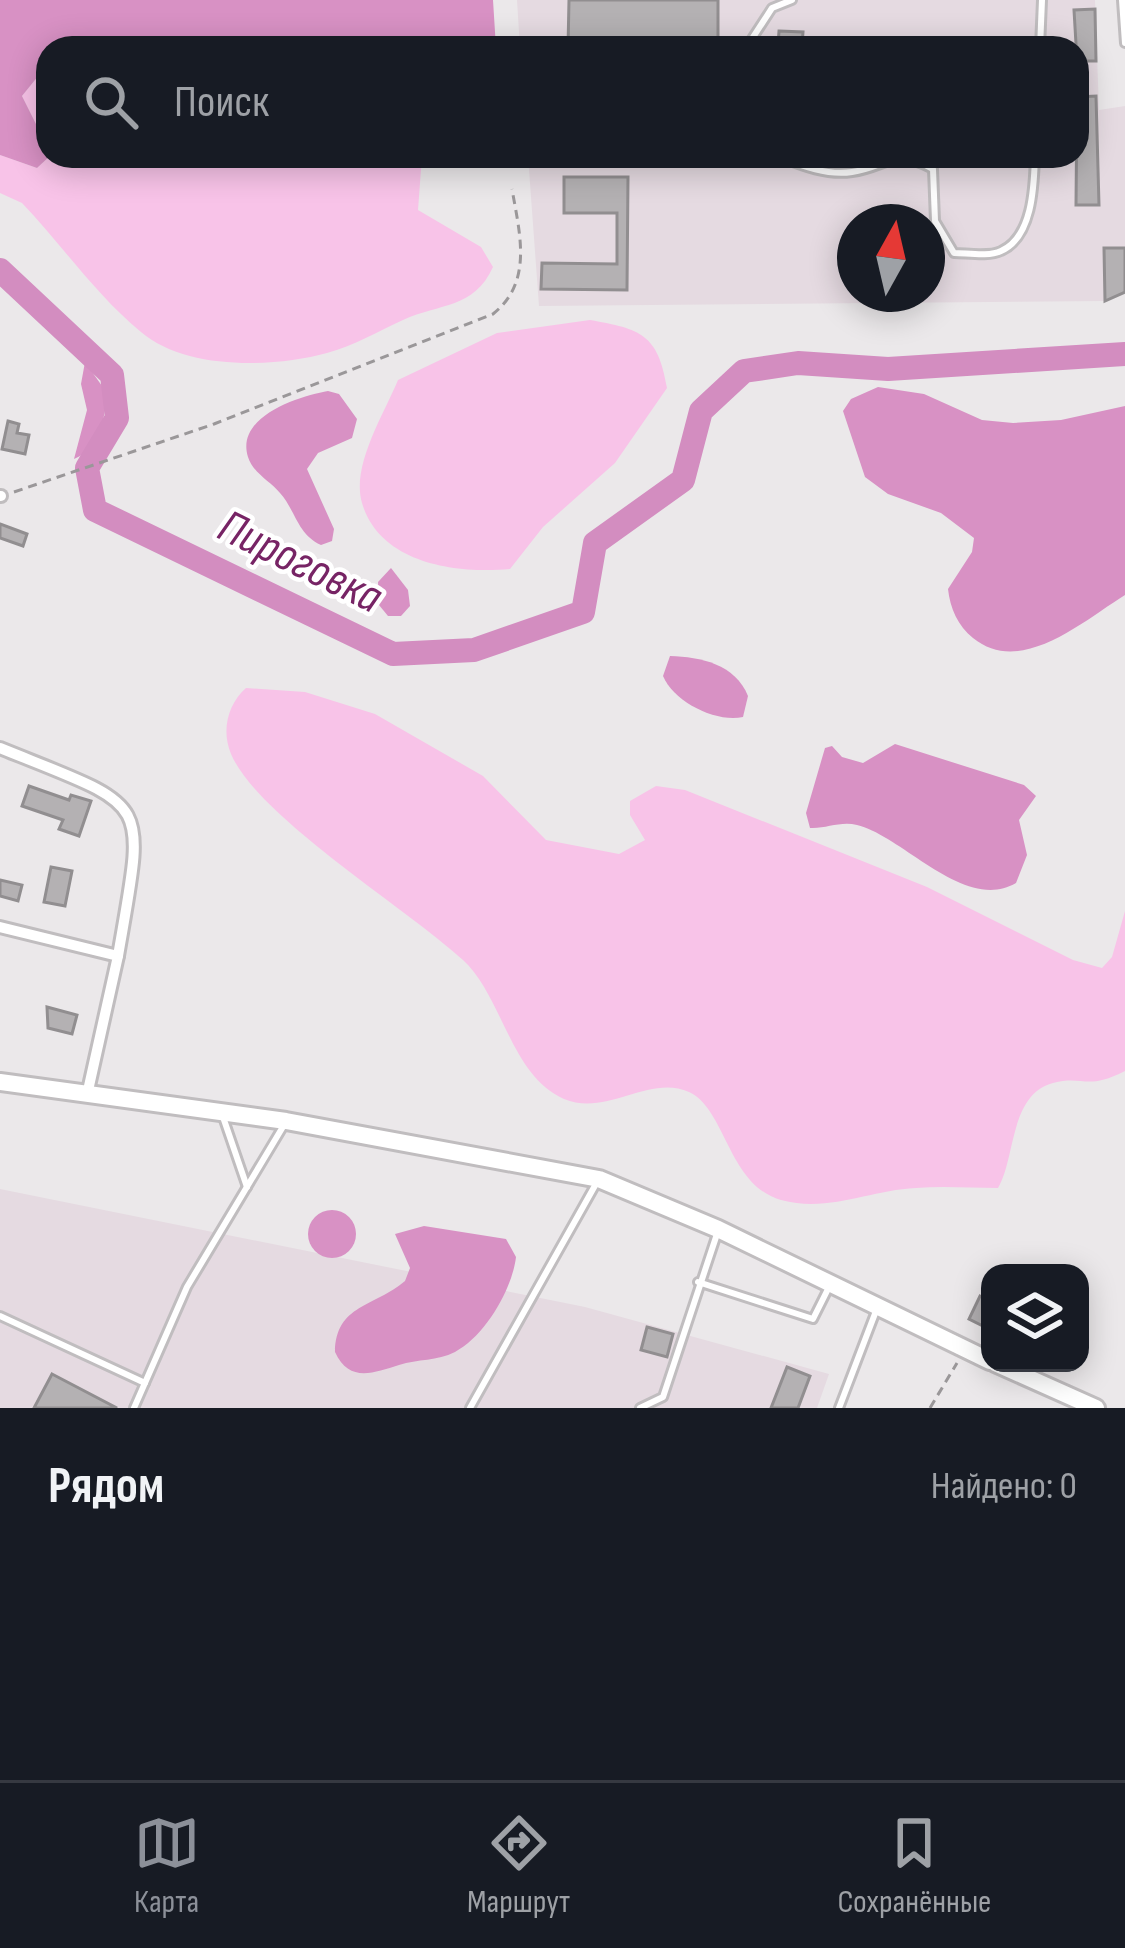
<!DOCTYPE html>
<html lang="ru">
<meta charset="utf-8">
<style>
:root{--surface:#171b24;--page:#242831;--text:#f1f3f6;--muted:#9ea1a6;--line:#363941;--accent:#8c9099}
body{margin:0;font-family:"Sofia Sans Condensed",sans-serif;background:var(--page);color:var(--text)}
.controls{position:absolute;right:36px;bottom:36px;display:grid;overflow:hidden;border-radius:24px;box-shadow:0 6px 30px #0003}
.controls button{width:108px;height:108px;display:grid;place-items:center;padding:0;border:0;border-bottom:3px solid var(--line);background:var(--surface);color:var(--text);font:60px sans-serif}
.compass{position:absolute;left:837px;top:204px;width:108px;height:108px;border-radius:50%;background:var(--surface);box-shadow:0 6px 30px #0003;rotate:8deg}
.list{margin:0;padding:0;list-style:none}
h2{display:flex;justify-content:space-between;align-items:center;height:156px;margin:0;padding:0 48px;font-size:51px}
h2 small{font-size:39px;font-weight:400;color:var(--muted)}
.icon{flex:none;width:66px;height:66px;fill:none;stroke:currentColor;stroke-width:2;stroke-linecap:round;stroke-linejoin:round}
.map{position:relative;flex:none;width:1125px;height:1408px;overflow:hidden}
.search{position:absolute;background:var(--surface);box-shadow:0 6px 30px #0003;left:36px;right:36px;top:36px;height:132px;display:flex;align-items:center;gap:30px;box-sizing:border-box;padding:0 42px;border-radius:36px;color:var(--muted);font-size:45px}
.sheet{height:372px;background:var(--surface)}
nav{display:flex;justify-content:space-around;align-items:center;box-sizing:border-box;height:168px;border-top:3px solid var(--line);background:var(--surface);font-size:33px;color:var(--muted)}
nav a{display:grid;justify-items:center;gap:6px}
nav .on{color:var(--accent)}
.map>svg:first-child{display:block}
</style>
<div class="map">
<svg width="1125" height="1408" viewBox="0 0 1125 1408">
<rect width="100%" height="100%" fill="#ebe8ea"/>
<g fill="#e5dae1" fill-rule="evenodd">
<path d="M517,0h578l4,110 26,-4v186l-20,9 -566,5 -11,-150h549v-108h-557zM855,222h72v72h-72z"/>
<path d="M0,1189l585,118 244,67 -12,34h-817z"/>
</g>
<g fill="#f8c3e8">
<path d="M415,41l28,7h-369z"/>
<path d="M48,64v84l-26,-52z"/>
<path d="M0,155l37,13 13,-12h372l-4,54 63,37 12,20c-19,42 -53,36 -90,53 -24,11 -50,26 -76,33 -54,15 -142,17 -186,-21 -45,-37 -79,-87 -119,-129l-22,-10z"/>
<path d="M590,320c51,9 68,14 77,68l-52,75 -72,64 -33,42c-53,5 -130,-5 -148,-66 -11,-37 22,-89 36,-123l99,-47z"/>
<path d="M246,688l59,4 70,22 108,62 63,64 73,14 26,-14 -15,-25v-14l26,-15 29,4 242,97 146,73 29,8 10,-11 13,-46v160c-39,20 -41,4 -72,12 -44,12 -37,75 -55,105 -27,0 -55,-2 -82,0 -47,2 -87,25 -135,12 -53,-15 -55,-91 -92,-108 -40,-18 -82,25 -125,7 -54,-24 -61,-102 -101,-139 -55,-51 -205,-143 -232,-206 -10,-24 -3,-50 15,-66z"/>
</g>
<g fill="#d891c4">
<path d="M0,0h493l3,48h-53l-28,-7 -367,7v16l-26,32 26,52 2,8 -13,12 -37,-13z"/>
<path d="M85,362l22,31c-3,28 -6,55 -33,66l13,-49 -6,-26z"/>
<path d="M878,387l46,7 58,26 31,3 48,-3 64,-14v189c-42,26 -104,82 -152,43 -15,-12 -23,-30 -25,-49l24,-37 2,-14 -33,-25 -53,-19 -23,-17 -22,-66 8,-12z"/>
<path d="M328,391l11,3 18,25 -5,19 -34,15 -11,16 27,60 -2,12 -11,4c-24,-11 -25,-34 -41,-52 -10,-12 -27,-20 -32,-36 -13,-41 52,-61 80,-66z"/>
<path d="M391,568l17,22 2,16 -9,10h-13l-9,-11 -1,-23z"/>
<path d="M670,656c31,1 65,8 78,40l-5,21c-27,6 -69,-15 -80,-41z"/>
<path d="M895,744l129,41 12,11 -17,24 8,35 -11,28c-51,30 -113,-47 -159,-58 -17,-4 -31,4 -47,3l-4,-15 19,-65 7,-2 10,11 21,6z"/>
<circle cx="332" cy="1234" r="24"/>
<path d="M424,1226l82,13 10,18c-4,33 -31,79 -61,95 -18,9 -37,7 -56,13 -26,8 -50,18 -64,-13 1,-48 40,-45 70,-71l5,-13 -15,-34z"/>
</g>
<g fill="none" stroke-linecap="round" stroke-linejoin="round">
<path stroke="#d38dc0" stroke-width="24" d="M0,270l112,105 5,43 -30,50 8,42 298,144 81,-4 109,-38 12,-69 88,-63 18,-69 43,-40 54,-8 90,6 237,-15"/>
</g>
<g fill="#b4b1b3" stroke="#918e90" stroke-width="3">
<path d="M569,0h149v48h-150z"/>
<path d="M1095,9l1,52h-19l-3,-51z"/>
<path d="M779,31l24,1 -1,14 -24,-1z"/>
<path d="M1096,96l3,109h-23l1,-108z"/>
<path d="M564,177h64l-1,113 -86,-1 1,-26 75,1v-51h-53z"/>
<path d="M1104,248h21v44l-20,9z"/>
<path d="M8,421l11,3 -2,9 12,2 -4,19 -23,-5z"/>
<path d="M0,524l27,10 -4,12 -23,-8z"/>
<path d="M29,786l40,14 2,-5 20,6 -12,35 -20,-7 4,-9 -41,-14z"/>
<path d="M51,867l21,4 -7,35 -21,-4z"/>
<path d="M0,880l22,5 -4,16 -18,-5z"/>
<path d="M47,1007l30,8 -5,19 -24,-6z"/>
<path d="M980,1296l10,5 -5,26 -16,-8z"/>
<path d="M647,1327l26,7 -6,23 -26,-7z"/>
<path d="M787,1367l23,9 -12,32h-27z"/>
<path d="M52,1374l65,34h-83z"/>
</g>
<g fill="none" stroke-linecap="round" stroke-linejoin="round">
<g stroke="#c0bdbf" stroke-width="12">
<g id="service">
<path d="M1122,0l3,43"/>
<path d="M746,48l26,-40 20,-8"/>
<path d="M1040,48l2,-48"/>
<path d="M777,156c23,9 49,20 75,16 36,-5 41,-25 81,-3l2,52 19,32c13,0 35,4 47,-2 32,-14 33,-66 34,-95"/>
<path d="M222,1114l25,73"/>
<path d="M698,1282l115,37 17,-34"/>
<path d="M0,1316l145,67"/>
<path d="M134,1408l53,-121 97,-162"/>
<path d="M470,1408l127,-226"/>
<path d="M640,1408l23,-11 55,-166"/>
<path d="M839,1408l37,-97"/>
</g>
</g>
<g stroke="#c0bdbf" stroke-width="16">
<g id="minor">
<path d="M0,496h1"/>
<path d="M0,748c153,62 146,45 118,208"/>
<path d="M0,927l118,29 -31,139"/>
</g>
</g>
<g stroke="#c0bdbf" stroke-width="22">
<g id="secondary">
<path d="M0,1082l286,39 313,58 119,50 272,132"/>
<path d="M995,1363l101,45"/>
</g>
</g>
<g stroke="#9a9799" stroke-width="3" stroke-dasharray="9 6" stroke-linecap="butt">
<path d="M14,492l200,-68 279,-110c40,-32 27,-79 19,-125"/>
<path d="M930,1408l27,-45"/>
</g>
<use href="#service" stroke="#fff" stroke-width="6"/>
<use href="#minor" stroke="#fff" stroke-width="10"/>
<use href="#secondary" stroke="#fff" stroke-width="16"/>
</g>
<g text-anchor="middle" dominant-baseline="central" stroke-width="9" stroke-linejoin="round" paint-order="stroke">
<g font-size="48" font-style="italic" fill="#772465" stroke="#fff">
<text transform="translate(300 562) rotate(26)">Пироговка</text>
</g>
</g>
</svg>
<div class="controls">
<button><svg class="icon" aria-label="layers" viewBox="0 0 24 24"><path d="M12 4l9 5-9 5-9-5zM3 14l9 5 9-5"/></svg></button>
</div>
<svg class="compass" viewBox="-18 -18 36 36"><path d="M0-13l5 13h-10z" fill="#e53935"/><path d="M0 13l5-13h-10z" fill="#9ea1a6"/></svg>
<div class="search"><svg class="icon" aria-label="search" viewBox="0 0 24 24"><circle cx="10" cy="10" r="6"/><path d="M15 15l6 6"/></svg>Поиск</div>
</div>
<section class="sheet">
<h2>Рядом<small>Найдено: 0</small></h2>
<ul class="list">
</ul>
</section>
<nav>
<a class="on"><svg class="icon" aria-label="map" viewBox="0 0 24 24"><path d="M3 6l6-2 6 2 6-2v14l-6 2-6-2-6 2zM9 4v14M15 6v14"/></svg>Карта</a>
<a><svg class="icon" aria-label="directions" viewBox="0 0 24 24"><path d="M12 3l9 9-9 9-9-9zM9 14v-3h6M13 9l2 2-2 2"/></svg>Маршрут</a>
<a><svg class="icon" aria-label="saved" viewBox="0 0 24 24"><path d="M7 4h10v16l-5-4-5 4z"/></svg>Сохранённые</a>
</nav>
